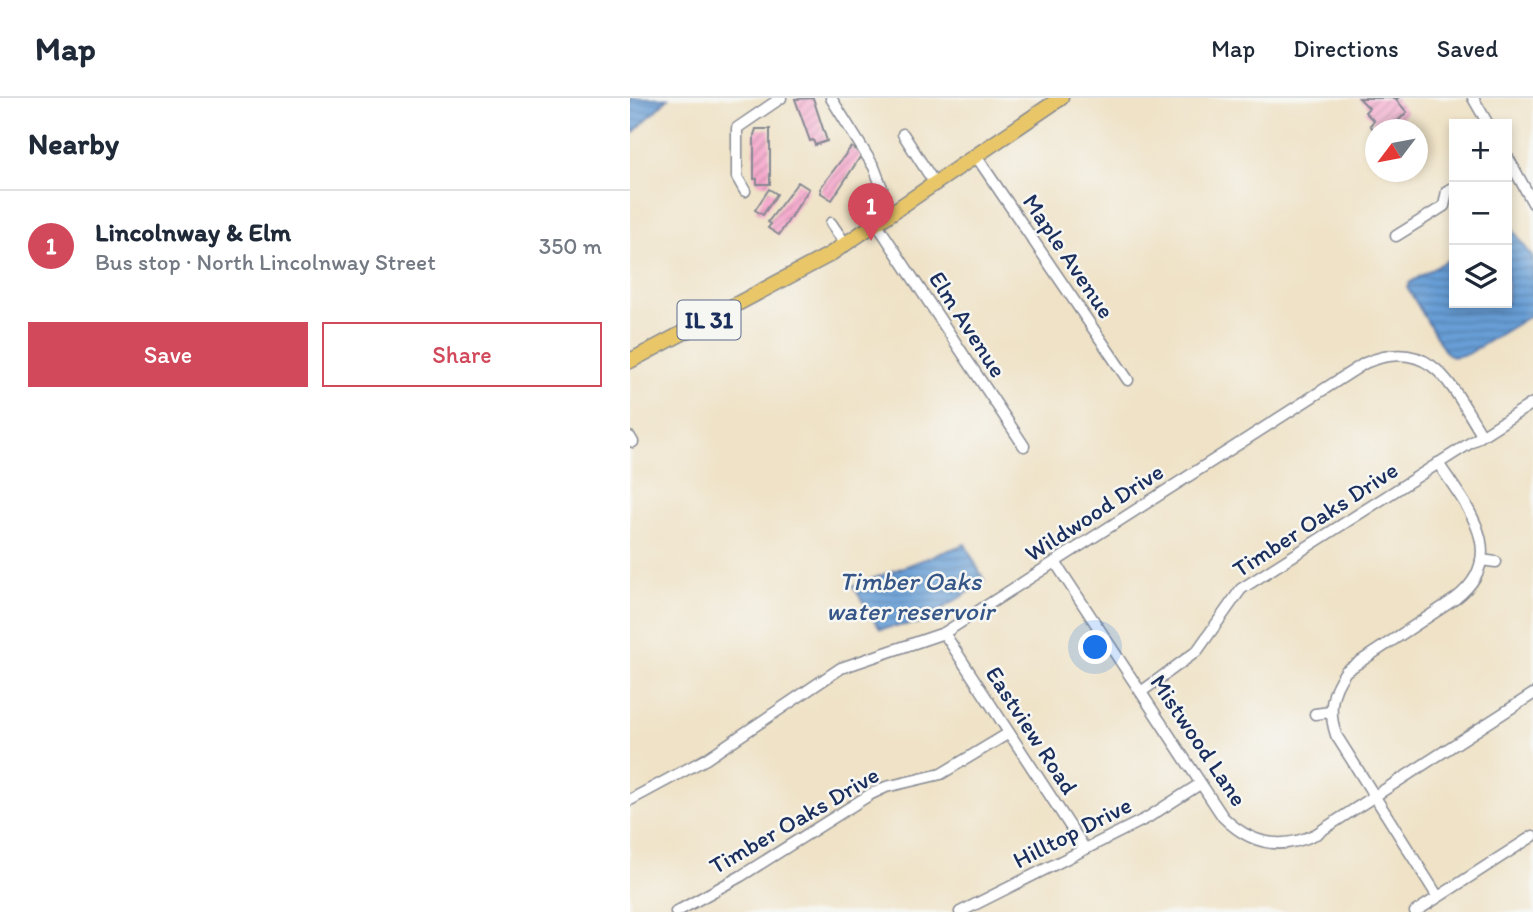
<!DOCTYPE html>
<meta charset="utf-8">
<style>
:root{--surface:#fff;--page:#f2f2f3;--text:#1f2937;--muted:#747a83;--line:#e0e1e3;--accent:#d1495b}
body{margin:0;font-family:Itim,sans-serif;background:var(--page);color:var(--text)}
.controls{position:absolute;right:21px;top:21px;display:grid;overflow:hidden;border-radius:0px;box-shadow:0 4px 10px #0003}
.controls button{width:63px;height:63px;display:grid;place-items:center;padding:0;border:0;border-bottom:2px solid var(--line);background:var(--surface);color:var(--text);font:35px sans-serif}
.compass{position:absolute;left:735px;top:21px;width:63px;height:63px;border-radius:50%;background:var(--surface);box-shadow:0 4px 10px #0003;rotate:238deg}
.you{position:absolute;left:466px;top:550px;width:24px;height:24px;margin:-18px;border:5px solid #fff;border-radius:50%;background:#1a73e8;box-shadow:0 0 0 10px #1a73e833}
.badge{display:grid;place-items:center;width:46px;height:46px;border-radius:50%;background:var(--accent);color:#fff;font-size:23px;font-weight:700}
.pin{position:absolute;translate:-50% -58px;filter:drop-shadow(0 2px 4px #0008)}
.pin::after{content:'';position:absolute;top:37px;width:24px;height:21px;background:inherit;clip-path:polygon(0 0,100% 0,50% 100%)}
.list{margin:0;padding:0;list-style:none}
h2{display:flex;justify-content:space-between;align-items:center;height:91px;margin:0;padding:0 28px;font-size:30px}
h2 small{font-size:23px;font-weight:400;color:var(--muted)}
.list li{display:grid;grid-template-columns:46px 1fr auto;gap:21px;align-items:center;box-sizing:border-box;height:112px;padding:0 28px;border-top:2px solid var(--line)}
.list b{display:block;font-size:26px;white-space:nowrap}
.list p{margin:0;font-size:23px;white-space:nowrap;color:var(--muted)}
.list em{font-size:23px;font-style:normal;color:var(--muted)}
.actions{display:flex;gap:14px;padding:21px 28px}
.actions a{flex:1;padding:16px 0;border:2px solid var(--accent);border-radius:0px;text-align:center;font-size:24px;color:var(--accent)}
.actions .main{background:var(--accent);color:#fff}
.icon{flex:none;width:38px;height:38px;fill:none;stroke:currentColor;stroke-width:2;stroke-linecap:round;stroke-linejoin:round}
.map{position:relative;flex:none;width:903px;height:814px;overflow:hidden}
header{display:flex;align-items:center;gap:42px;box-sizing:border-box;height:98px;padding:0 35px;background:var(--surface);border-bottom:2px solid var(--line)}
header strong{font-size:33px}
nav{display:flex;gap:38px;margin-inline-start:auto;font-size:24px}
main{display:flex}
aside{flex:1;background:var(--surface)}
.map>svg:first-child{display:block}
</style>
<header>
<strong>Map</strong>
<nav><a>Map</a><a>Directions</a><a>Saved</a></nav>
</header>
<main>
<aside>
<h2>Nearby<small></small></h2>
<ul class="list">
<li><span class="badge">1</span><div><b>Lincolnway &amp; Elm</b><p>Bus stop · North Lincolnway Street</p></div><em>350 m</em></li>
</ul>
<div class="actions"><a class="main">Save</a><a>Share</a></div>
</aside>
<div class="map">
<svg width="903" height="814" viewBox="0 0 903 814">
<defs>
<pattern id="water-rules" width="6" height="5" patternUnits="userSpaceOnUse" patternTransform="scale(1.75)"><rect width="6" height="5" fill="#679ed5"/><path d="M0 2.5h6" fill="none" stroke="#5481b0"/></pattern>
<pattern id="building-hatch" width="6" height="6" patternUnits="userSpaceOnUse" patternTransform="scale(1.75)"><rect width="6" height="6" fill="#f6a9cc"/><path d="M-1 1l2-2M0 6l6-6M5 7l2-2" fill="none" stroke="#c68aa9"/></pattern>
</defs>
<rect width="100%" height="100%" fill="#f6f6f2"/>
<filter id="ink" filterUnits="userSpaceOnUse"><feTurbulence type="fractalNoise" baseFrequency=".0143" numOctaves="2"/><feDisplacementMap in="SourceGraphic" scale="14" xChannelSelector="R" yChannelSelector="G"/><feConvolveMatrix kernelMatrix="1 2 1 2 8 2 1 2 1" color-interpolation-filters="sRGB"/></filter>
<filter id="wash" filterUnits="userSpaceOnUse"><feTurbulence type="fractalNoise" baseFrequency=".00686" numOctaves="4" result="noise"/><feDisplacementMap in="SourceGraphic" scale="28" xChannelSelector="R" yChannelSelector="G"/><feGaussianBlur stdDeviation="1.57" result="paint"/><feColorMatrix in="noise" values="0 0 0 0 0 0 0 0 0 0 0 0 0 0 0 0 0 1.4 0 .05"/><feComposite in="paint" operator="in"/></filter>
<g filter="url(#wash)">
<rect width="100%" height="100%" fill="#efe2c6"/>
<g fill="url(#water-rules)" stroke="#41669a" stroke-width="2">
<path d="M0,0h38l-38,38z"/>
<path d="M879,126l24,34v56l-65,40 -16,3 -8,-7 -37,-63 2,-4 45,-27v47h53v-78z"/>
<path d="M335,446l20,38 -66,41 -39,6 -27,-43z"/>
</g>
<g id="blocks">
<g fill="url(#building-hatch)">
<path d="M183,0l14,43 -12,4 -2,-5 -3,1 -15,-42z"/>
<path d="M729,0h39l-2,2 11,12 -18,18h-15l-4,-5 4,-4 -9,-9 4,-4z"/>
<path d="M126,31h14v55h-13v-5h-3v-44z"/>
<path d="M221,49l11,7 -30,46 -11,-7v-6z"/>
<path d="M168,84l11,7 -30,46 -11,-7 3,-4 -3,-2z"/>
<path d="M139,91l8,5 -14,21 -8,-5z"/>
</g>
</g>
</g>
<g filter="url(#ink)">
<use href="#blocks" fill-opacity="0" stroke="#858892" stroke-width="2"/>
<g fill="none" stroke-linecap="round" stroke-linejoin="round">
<g stroke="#858892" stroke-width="13">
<g id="minor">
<path d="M201,0l43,69 8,21"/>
<path d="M843,0l15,26"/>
<path d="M273,36l32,50"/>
<path d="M346,58l152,224"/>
<path d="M877,58l26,47"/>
<path d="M115,93l-8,-14v-49l44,-30"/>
<path d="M201,125l15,22"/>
<path d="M247,126l147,222"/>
<path d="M766,138l48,-30 3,-15 7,-4"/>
<path d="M0,339l3,5"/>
<path d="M851,462l15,2"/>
<path d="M425,464l168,255c27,27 58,34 93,17l217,-140"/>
<path d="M314,535l141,216"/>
<path d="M511,594l56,-41 44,-62 292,-186"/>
<path d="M685,616l15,-2"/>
<path d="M0,702l76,-41 135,-91 103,-35 421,-270c67,-28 87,24 117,72"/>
<path d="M808,799l-102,-162c-8,-25 -5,-43 10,-64l109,-72c56,-43 12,-92 -17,-136"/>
<path d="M46,814l65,-36 130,-82 15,-7 55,-13 68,-41"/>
<path d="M330,814l187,-94 53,-34"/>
<path d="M785,814l118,-76"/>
</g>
</g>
<g stroke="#858892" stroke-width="17">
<path id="major" d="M0,263l199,-106 232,-157"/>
</g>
<use href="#minor" stroke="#fff" stroke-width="10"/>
<use href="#major" stroke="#e9c769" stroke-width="14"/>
</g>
</g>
<g text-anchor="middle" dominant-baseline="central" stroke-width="5" stroke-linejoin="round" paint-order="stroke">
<rect fill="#f6f6f2" stroke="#5d6b8a" stroke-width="2" x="47.5" y="202.5" width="63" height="39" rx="5"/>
<g font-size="23" font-weight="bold" fill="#1b2f5e">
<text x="79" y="222">IL 31</text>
</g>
<g font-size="24" fill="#1b2f5e" stroke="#f6f6f2">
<text transform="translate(439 158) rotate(56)">Maple Avenue</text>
<text transform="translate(338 226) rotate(57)">Elm Avenue</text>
<text transform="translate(464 414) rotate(-33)">Wildwood Drive</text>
<text transform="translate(685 421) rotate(-33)">Timber Oaks Drive</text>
<text transform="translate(402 632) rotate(57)">Eastview Road</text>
<text transform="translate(569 642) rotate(56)">Mistwood Lane</text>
<text transform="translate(164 722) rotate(-30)">Timber Oaks Drive</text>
<text transform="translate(442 734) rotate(-27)">Hilltop Drive</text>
</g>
<g font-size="26" font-style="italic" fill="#365688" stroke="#f6f6f2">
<text x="280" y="483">Timber Oaks<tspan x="280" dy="30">water reservoir</tspan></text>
</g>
</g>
</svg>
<div class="controls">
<button>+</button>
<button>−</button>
<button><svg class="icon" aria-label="layers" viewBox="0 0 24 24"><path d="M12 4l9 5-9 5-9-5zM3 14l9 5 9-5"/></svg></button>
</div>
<svg class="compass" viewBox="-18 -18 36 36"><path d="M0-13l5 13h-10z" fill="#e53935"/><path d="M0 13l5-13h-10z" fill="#747a83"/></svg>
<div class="you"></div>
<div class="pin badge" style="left:241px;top:143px">1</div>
</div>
</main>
